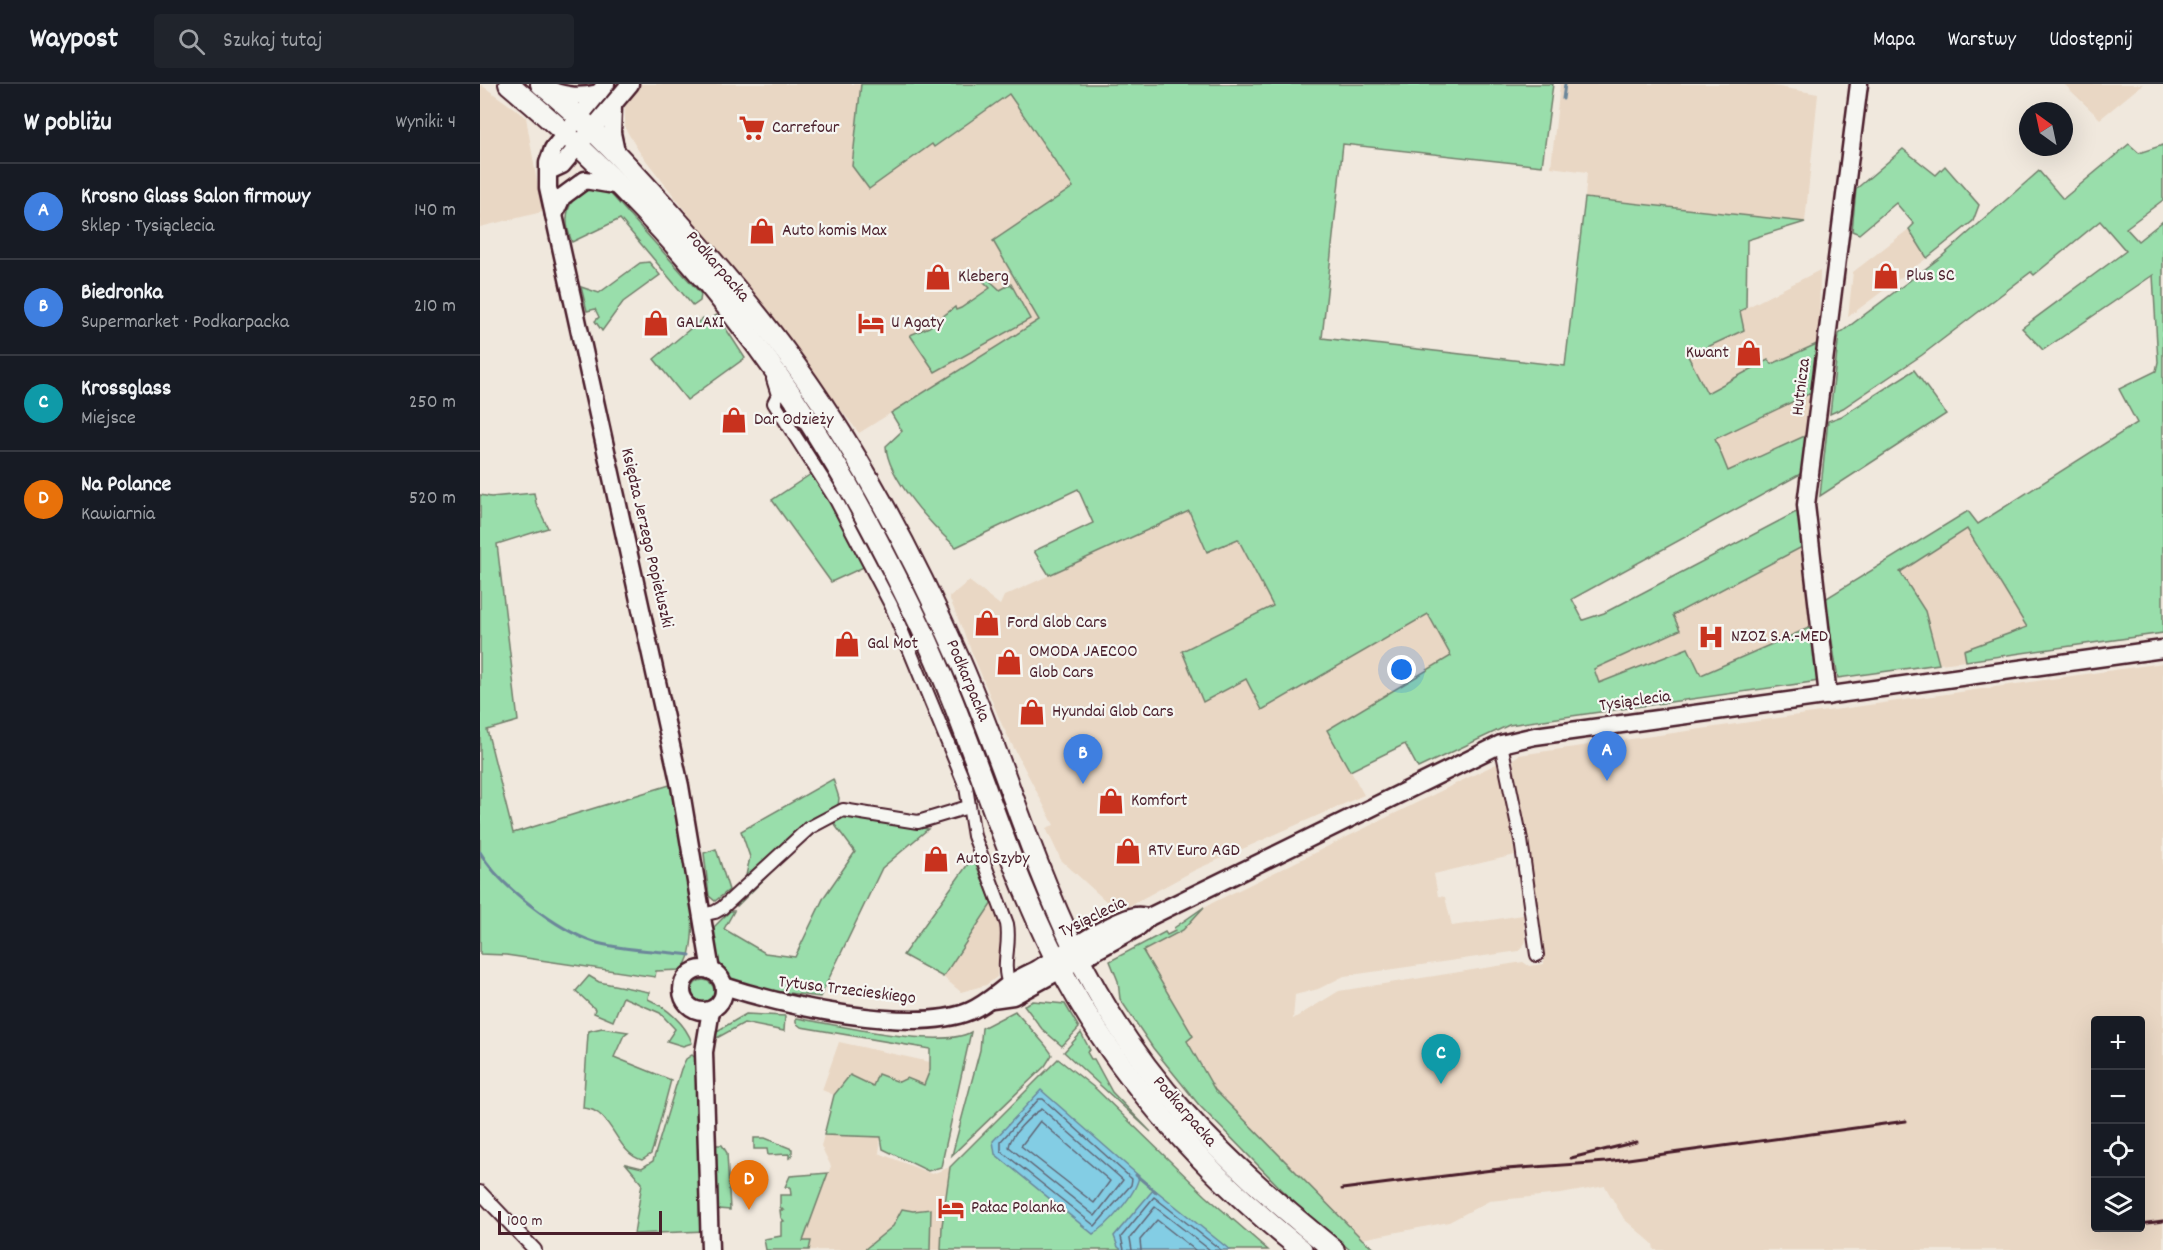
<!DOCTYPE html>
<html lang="pl">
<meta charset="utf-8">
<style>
:root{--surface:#171b24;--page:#20242c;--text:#f1f3f6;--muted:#9ea1a6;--line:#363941;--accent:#8c9099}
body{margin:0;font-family:Dekko,sans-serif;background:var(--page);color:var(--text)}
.controls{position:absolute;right:18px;bottom:18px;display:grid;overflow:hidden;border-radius:6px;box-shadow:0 6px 24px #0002}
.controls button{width:54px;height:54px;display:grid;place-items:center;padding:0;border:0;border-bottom:2px solid var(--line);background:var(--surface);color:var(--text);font:30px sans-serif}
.compass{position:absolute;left:1539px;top:18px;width:54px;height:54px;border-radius:50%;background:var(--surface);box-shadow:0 6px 24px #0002;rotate:327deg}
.scale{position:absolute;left:18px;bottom:15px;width:164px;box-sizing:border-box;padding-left:6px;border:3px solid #4a1f2b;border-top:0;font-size:16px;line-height:21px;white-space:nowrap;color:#4a1f2b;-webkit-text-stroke:4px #f6f6f2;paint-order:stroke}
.you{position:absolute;left:922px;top:586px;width:21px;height:21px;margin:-15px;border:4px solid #fff;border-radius:50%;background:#1a73e8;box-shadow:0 0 0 9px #1a73e833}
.badge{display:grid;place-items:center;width:39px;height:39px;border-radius:50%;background:var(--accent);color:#fff;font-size:20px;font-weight:700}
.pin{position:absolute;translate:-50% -50px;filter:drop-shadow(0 2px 3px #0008)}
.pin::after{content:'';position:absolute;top:32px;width:21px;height:18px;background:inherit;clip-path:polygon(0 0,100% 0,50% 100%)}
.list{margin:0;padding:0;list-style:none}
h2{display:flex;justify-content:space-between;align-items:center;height:78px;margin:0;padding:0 24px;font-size:26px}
h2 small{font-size:20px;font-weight:400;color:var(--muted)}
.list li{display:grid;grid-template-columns:39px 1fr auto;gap:18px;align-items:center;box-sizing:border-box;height:96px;padding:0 24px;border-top:2px solid var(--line)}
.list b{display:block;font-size:22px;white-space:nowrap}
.list p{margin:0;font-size:20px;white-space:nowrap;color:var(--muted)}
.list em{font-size:20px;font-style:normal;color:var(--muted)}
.icon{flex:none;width:33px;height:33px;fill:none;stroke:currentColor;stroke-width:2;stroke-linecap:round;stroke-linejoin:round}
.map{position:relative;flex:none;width:1683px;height:1166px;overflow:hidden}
header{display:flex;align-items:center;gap:36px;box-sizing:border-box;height:84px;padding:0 30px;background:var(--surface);border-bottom:2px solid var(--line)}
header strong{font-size:28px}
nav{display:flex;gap:33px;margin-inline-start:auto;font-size:21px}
.search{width:420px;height:54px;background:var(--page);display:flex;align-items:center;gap:15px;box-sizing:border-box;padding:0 21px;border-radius:6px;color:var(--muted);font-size:22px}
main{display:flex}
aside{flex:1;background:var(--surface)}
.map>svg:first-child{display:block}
</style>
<header>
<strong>Waypost</strong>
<div class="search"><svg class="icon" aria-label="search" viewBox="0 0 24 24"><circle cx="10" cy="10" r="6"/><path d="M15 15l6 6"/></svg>Szukaj tutaj</div>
<nav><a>Mapa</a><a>Warstwy</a><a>Udostępnij</a></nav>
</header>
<main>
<aside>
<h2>W pobliżu<small>Wyniki: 4</small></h2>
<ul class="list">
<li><span class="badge" style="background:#3f7fe0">A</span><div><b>Krosno Glass Salon firmowy</b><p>Sklep · Tysiąclecia</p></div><em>140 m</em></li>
<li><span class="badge" style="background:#3f7fe0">B</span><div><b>Biedronka</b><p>Supermarket · Podkarpacka</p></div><em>210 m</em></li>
<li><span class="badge" style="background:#0f9aa8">C</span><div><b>Krossglass</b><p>Miejsce</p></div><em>250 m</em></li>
<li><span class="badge" style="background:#e8710a">D</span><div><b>Na Polance</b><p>Kawiarnia</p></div><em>520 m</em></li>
</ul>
</aside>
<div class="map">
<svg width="1683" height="1166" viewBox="0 0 1683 1166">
<rect width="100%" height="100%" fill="#f0e8dd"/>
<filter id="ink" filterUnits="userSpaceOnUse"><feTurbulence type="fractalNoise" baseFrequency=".0167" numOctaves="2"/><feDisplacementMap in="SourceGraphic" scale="12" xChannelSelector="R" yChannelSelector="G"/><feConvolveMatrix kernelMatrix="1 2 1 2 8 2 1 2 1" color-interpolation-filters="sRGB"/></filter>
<g filter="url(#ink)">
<g fill="#e9d7c4" fill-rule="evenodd">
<path d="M0,0l46,33 16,95 -62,15z"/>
<path d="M160,0h221l-9,82 64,-12 16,-11 3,4 74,-53 64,94 -80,53 46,79 -180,113 -221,-283 -13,-22v-21z"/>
<path d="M1080,0h202l56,10 -13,128 -220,-24 2,-26 -36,-5z"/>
<path d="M1584,0h79l-43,35z"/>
<path d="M1429,145l18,29 -79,59 5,-45z"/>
<path d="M1340,186l-1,73 -47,21 -4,-3 -61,32 -19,-37 56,-26 -4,-19z"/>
<path d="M1333,308l-4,42 -81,37 -13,-32z"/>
<path d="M710,427l47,27 36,68 -91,45 64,28 16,30 166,-95 23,42 -123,74 36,65 -169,75 -68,37 -5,-7 -9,-2 -5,5 -47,-43 -15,-32 8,-3 -52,-100 -53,-128 20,-16 31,24 4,-9z"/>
<path d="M1487,445l60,98 -62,23 1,11 -27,3 -14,-53 -26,-39z"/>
<path d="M1322,463l11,79 -113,49 -12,-27 -89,35 -5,-14 86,-39 -7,-15z"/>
<path d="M1683,579v587h-509l-1,-6 -29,-25 -19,-33 -44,8 -72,7 -40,21 -87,17 -147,-149 -28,-50 6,-4 -50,-85 40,-21 21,-23 294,-144 5,8 12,84 -81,19 4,22 7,1 7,29 71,-11 3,27 -7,9 -175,25 -26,13 -23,6 -2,24 46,-28 184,-29 6,4 15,-2 -31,-205 6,-4zM1616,936h44v208h-44z"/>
<path d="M512,819l11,25 1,14 -6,19 -1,16 -11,8 -25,7 -18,-15z"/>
<path d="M359,958l91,20v8l-6,15 -17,-7 -8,4 -21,-8 -5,12 -23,-11 -16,20 -12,-5z"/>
<path d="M344,1051l57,2 -2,16 53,21 18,-7 21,-20 125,103h-287l2,-9h-8l28,-75 -10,-20z"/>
</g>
<g fill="#99deab" stroke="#727e6b" stroke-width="1.5">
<path d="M381,0h692l-11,82 -199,-22 -21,194 243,28 20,-168 220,24 -58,18 -1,68 -6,3 4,19 -56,26 19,37 61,-33 4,4 47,-21 -6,49 -98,47 13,32 81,-37 -5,38 -232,127 11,21 21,-7 196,-103 2,37 -129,68 7,15 -86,39 5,14 89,-35 13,27 112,-49 6,55 -310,44 -91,43 -13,-24 -55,27 -23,-41 124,-74 -23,-42 -166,96 -16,-31 -43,23 -21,-51 91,-45 -35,-67 -31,13 -18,-41 -140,64 -15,-24 59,-28 -15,-34 -122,58c-23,-20 -69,-70 -70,-101l16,-15 -11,-18 148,-93 -46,-79 80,-54 -64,-93 -75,53 -2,-3 -63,45 -17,-23z"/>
<path d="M1649,60l10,9 24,-8v55l-37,28 12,13 25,-20v412l-197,28 -2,-11 63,-23 -60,-98 -67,43 25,39 14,53 -101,14 -13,-79 143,-88 10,13 159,-101 -18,-34 37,-18 2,-9 -5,-87 -110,75 -21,-22 104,-77 -26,-30 -66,54 -3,-3 -109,83 -79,53 -13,6 9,-80 102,-77 98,-86 24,28z"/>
<path d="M1423,65l33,26 9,-9 34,39 -6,16 -46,37 -18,-29 5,-5 -18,-21 -37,31 -7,-3 4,-42z"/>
<path d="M112,105l17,3 92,102 -1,7 -7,5 -73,-87 -48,23c-10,-23 -6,-47 20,-53z"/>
<path d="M169,178l11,13 -37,27 -21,29 -7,-10 4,-4 -4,-8 -8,2 -6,-24 18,6 41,-30z"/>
<path d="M506,193l14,13 11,-6 19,35 -95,53 -25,-37 19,-8 26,-20 1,3 5,-2 29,-20 -7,-7z"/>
<path d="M237,231l28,43 -58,42 -33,-41 49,-41 3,3z"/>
<path d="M1434,286l32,44 -126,82 8,-75 14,-5z"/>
<path d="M334,388l52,94 -35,16 -59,-82z"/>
<path d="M54,409l2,10 12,25 -51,16 21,177 -31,9 26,103 160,-49c7,37 35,160 8,186l-25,1 -1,6 -149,-22 -26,-1v-459l11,2z"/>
<path d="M353,695l6,19 -1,8 -93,74 5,-23 -9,-26z"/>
<path d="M363,730l85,15 -46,39 -62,129 -63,-8 -25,-7 -15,-20 -3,-35 16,-16h4l-10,18 41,24 30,4 29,-60 31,-45 -23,-31 -31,22 -64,63 -3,-5 78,-72z"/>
<path d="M236,765l13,41 -14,11 -6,-5 -5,-43z"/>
<path d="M493,773l19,46 -49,74 -40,-22z"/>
<path d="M724,823l-21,23 -40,21 50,85 -6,5 28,49 147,149 14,11h-26l-55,-47 -96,-98 -46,-57 -33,-49 -2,-18 -8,-20 55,-29 2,3 8,-4 -1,-3z"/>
<path d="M109,892l10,6 50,10 -1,7c18,8 38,25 44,44l-9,3 -16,-5 8,-12 -15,-16 -37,-16 -10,24 -19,-8 1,-4 -19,-18z"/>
<circle cx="223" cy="907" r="11"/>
<path d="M553,917l32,3 14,24 -17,18 -20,-17 -18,-24z"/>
<path d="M535,927c7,9 35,37 37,44l-7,11 -93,89 28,-105 2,-22z"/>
<path d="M266,930l39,2 -1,15 -40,-8 -29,16 2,-8z"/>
<path d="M316,934c39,6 144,32 175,14l-30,135 -13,4 -45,-22 -2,-12 -57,-2 10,-40 16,-20 23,11 5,-12 21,8 8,-4 17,7 6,-15v-21l-129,-22 -5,-4z"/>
<path d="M122,944l26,4 -4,3 -10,22 57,23 -18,68 -2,6 -9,6c-27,-7 -29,-51 -59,-52l5,-74 1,-3z"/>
<path d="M601,949l9,17 -3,2 4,7h3l18,33 39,40 -87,-80z"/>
<path d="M212,971l6,5 7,171 -71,3 8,-51 -16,-19 16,4 11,-7 28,-92 5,-10z"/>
<path d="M578,975l38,30 110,107 62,54h-327l1,-24 8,-59z"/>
<path d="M274,1054h11l27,11v7l-3,2v-4l-21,1 -1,-6h-13z"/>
<path d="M236,1061h6l5,8 3,57 -12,-1z"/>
<path d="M348,1089l-25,68h8l-2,9h-43l-2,-11 17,-3v-14l3,-1 -3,-3 -1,-8h3l-3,-3v-12h11l-1,-8h-5l5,-11z"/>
<path d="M422,1125l11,2 18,-2 -1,41h-66l29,-24z"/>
</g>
<g fill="#83cde4" stroke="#6c879a" stroke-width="1.5">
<path d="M561,1006l98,86c-2,17 -31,50 -46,58l-98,-80 -2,-13z"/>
<path d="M674,1105l76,61h-108l-4,-3 -4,-11z"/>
</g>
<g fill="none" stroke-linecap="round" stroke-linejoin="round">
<g stroke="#616575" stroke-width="1.5">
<path d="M559,1015h4l89,80 -1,6 -36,41 -94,-75v-10z"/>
<path d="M562,1025l81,71 -28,36 -86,-69c1,-12 22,-32 33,-38z"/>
<path d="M560,1037l70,60 -16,22 -73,-57z"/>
<path d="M644,1166l-3,-13 33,-40 67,53"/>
<path d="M652,1166l-2,-12 25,-31 55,43"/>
<path d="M661,1166l-1,-10 17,-20 38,30"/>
</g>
<g stroke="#6c879a" stroke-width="3">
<path d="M1083,15l2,-15"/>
<path d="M0,768c19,34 78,78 114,90 23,8 69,9 96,13"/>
<path d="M656,1091l20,17"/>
</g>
<g stroke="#4a1f2b" stroke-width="16">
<g id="street">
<path d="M293,295l5,16 -4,8 62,97 55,105 75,182 8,49 33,88c4,21 -6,40 2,60"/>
<path d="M1021,660l20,96 16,115"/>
<path d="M221,831l14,-3 7,-4 87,-80 34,-18 75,12 50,-15"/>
<path d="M0,1108l55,58"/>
</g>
</g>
<g stroke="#4a1f2b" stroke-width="21">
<g id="secondary">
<path d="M126,0l-53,65 -5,14v25l132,598 31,185"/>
<path d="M70,6c18,7 30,7 49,3"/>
<path d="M133,22l-1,27 4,19"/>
<path d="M69,87l13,-6 68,-81"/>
<path d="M74,131l8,-18 23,-17 35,6"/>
<path d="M1348,612l-22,-191 53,-421"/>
<circle cx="223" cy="906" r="21"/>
<path d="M244,902c58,19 189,49 246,25 14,-6 25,-16 37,-25 10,-8 22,-12 32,-18 20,-12 77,-50 97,-52 4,-1 9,1 13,1"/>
<path d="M512,915l21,-3 124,-68 12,-11 352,-173 34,-8 628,-87"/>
<path d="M230,1166l-6,-198 7,-42"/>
</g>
</g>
<g stroke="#4a1f2b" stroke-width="24">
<g id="primary">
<path d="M29,0c124,104 236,230 319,368 34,55 63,113 91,171 49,102 78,212 126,314 59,126 149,227 257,313"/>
<path d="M61,0c48,39 90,85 132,132 43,48 85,97 123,150 65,90 119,193 164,295 41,93 70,196 114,287 64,132 148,211 260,302"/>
</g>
</g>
<use href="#street" stroke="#f6f6f2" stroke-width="12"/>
<use href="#secondary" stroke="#f6f6f2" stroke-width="16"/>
<use href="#primary" stroke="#f6f6f2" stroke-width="20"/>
<g stroke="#4a1f2b" stroke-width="3">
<path d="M1091,1074l65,-16"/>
<path d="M1012,1086l114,-8 300,-41"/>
<path d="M862,1105l158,-20"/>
<path d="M1660,1140l23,-3"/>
<path d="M1617,1146l17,-2"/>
</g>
</g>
</g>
<defs>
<g id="supermarket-bare" transform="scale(2.07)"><path d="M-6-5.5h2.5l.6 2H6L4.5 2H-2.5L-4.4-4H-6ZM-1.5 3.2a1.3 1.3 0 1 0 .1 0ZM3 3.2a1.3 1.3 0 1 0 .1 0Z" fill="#c8321e" stroke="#f6f6f2" stroke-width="2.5" paint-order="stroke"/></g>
<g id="shop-bare" transform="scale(2.07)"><path d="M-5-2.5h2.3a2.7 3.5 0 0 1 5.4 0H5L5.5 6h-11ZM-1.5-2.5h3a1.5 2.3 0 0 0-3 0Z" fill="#c8321e" stroke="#f6f6f2" stroke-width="2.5" paint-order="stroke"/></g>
<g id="hotel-bare" transform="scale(2.07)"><path d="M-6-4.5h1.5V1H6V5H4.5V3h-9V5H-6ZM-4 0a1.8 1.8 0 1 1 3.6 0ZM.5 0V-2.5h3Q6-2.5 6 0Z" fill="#c8321e" stroke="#f6f6f2" stroke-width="2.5" paint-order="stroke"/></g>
<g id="hospital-bare" transform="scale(2.07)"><path d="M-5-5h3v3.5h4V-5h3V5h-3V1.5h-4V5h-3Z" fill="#c8321e" stroke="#f6f6f2" stroke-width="2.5" paint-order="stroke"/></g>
</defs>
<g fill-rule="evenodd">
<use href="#supermarket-bare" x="272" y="44"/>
<use href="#shop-bare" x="282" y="147"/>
<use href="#shop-bare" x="1406" y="192"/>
<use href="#shop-bare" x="458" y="193"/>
<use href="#shop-bare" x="176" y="239"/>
<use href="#hotel-bare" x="391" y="239"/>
<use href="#shop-bare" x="1269" y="269"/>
<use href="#shop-bare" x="254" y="336"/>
<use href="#shop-bare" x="507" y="539"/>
<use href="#hospital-bare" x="1231" y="553"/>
<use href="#shop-bare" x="367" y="560"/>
<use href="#shop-bare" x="529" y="578"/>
<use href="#shop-bare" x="552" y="628"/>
<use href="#shop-bare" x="631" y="717"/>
<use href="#shop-bare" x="648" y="767"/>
<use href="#shop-bare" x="456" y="775"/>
<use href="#hotel-bare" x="471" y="1124"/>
</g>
<g text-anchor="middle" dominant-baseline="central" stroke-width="4.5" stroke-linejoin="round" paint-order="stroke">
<g font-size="18" fill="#4a1f2b" stroke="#f6f6f2" text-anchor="start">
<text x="292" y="44">Carrefour</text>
<text x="302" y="147">Auto komis Max</text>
<text x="1426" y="192">Plus SC</text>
<text x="478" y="193">Kleberg</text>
<text x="196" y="239">GALAXI</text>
<text x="411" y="239">U Agaty</text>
<text x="1249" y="269" text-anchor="end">Kwant</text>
<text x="274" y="336">Dar Odzieży</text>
<text x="527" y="539">Ford Glob Cars</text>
<text x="1251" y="553">NZOZ S.A.-MED</text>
<text x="387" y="560">Gal Mot</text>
<text x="549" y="568">OMODA JAECOO<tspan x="549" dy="21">Glob Cars</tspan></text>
<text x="572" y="628">Hyundai Glob Cars</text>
<text x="651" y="717">Komfort</text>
<text x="668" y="767">RTV Euro AGD</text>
<text x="476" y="775">Auto Szyby</text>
<text x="491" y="1124">Pałac Polanka</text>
</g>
<g font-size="18" fill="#4a1f2b" stroke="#f6f6f2">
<text transform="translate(237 183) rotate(49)">Podkarpacka</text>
<text transform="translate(1322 303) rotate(-83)">Hutnicza</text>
<text transform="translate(166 454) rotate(77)">Księdza Jerzego Popiełuszki</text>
<text transform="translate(487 597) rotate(67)">Podkarpacka</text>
<text transform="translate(1155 618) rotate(-8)">Tysiąclecia</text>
<text transform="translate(613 834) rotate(-26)">Tysiąclecia</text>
<text transform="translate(367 907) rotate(7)">Tytusa Trzecieskiego</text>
<text transform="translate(704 1028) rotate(49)">Podkarpacka</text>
</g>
</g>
</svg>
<div class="controls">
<button>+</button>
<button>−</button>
<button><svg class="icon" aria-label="locate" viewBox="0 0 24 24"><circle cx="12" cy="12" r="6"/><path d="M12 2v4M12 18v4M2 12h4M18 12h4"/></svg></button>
<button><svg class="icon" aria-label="layers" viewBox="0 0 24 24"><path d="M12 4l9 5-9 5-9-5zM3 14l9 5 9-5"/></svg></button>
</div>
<svg class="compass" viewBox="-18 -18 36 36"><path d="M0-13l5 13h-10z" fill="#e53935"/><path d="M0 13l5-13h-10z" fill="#9ea1a6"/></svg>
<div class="scale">100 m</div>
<div class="you"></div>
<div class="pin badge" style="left:1127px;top:697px;background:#3f7fe0">A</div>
<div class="pin badge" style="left:603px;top:700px;background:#3f7fe0">B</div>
<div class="pin badge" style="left:961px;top:1000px;background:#0f9aa8">C</div>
<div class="pin badge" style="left:269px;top:1126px;background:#e8710a">D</div>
</div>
</main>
